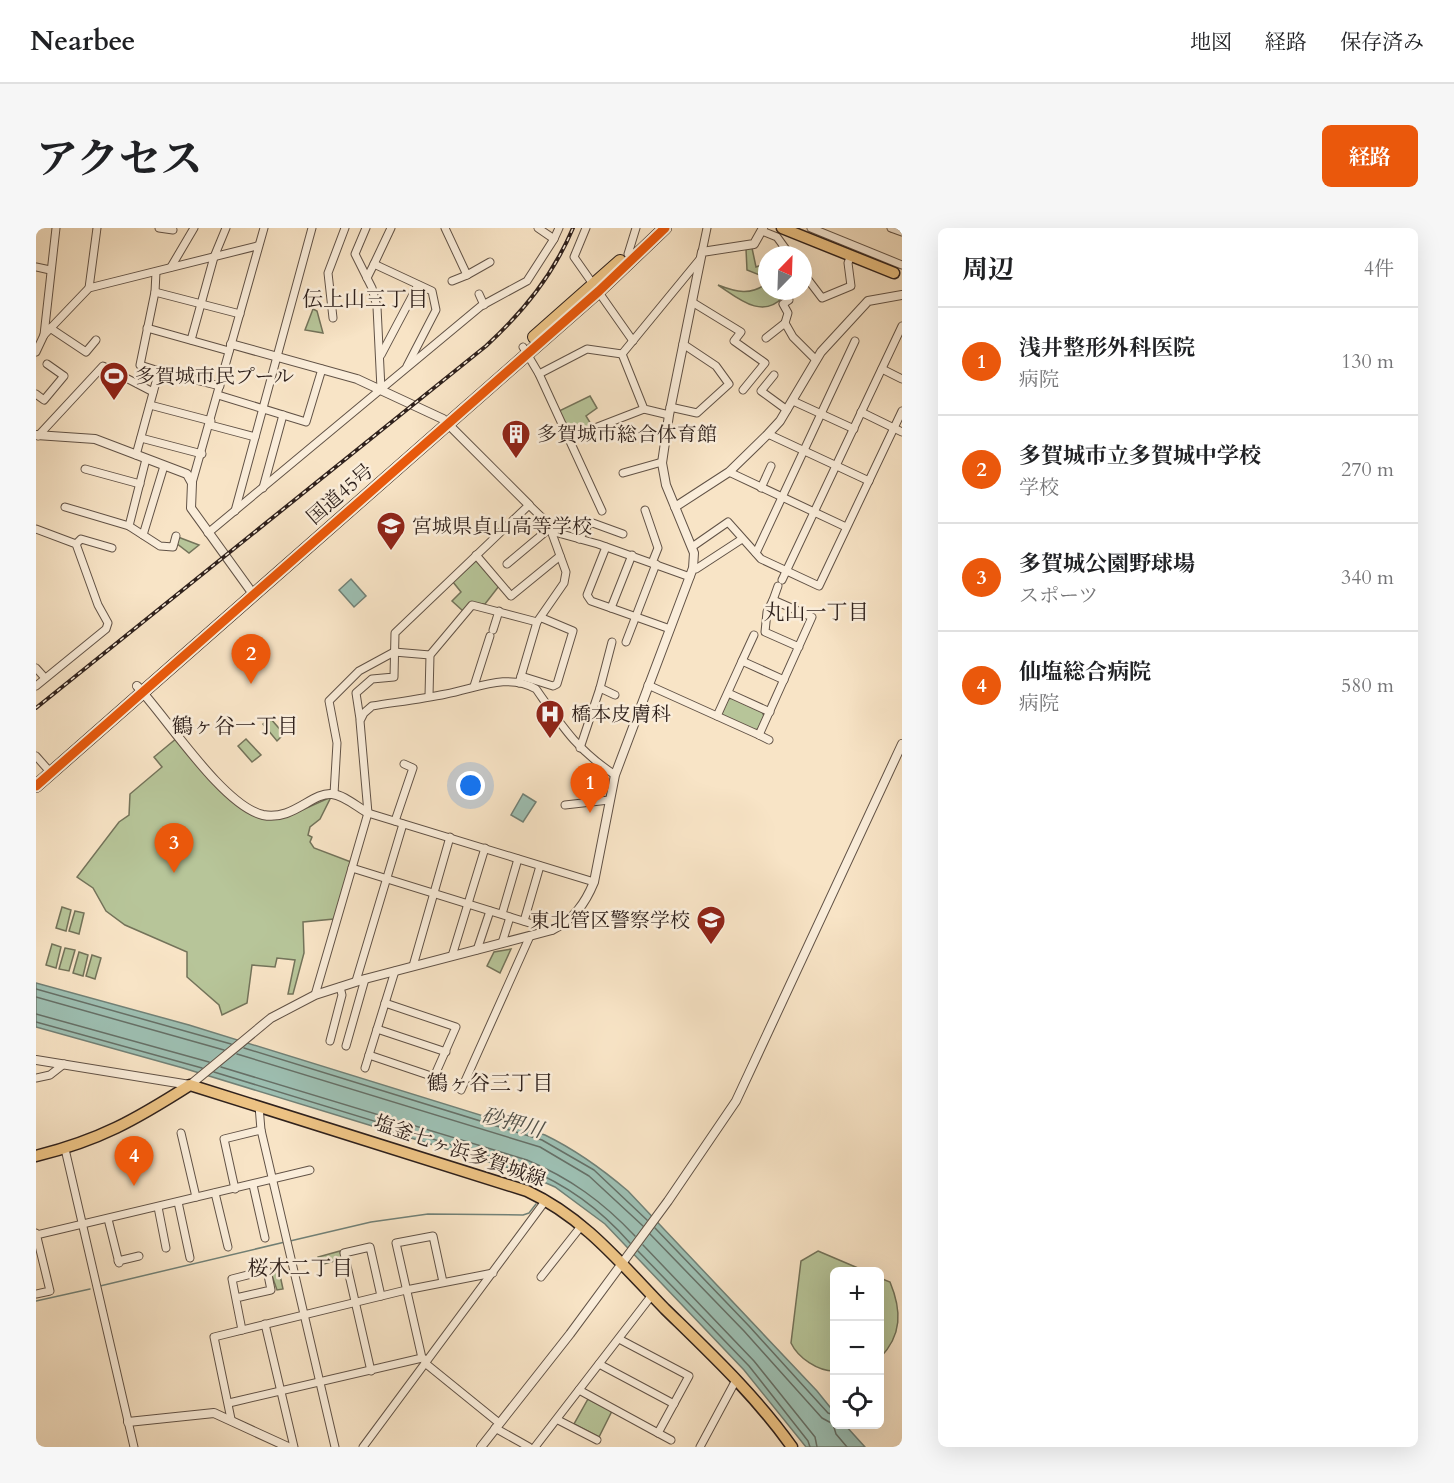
<!DOCTYPE html>
<html lang="ja">
<meta charset="utf-8">
<style>
:root{--surface:#fff;--page:#f6f6f6;--text:#202124;--muted:#757577;--line:#e0e0e0;--accent:#ea580c}
body{margin:0;font-family:Cardo,"Noto Serif JP",serif;background:var(--page);color:var(--text)}
.controls{position:absolute;right:18px;bottom:18px;display:grid;overflow:hidden;border-radius:9px;box-shadow:0 6px 24px #0002}
.controls button{width:54px;height:54px;display:grid;place-items:center;padding:0;border:0;border-bottom:2px solid var(--line);background:var(--surface);color:var(--text);font:30px sans-serif}
.compass{position:absolute;left:722px;top:18px;width:54px;height:54px;border-radius:50%;background:var(--surface);box-shadow:0 6px 24px #0002;rotate:23deg}
.you{position:absolute;left:435px;top:558px;width:21px;height:21px;margin:-15px;border:4px solid #fff;border-radius:50%;background:#1a73e8;box-shadow:0 0 0 9px #1a73e833}
.badge{display:grid;place-items:center;width:39px;height:39px;border-radius:50%;background:var(--accent);color:#fff;font-size:20px;font-weight:700}
.pin{position:absolute;translate:-50% -50px;filter:drop-shadow(0 2px 3px #0008)}
.pin::after{content:'';position:absolute;top:32px;width:21px;height:18px;background:inherit;clip-path:polygon(0 0,100% 0,50% 100%)}
.list{margin:0;padding:0;list-style:none}
h2{display:flex;justify-content:space-between;align-items:center;height:78px;margin:0;padding:0 24px;font-size:26px}
h2 small{font-size:20px;font-weight:400;color:var(--muted)}
.list li{display:grid;grid-template-columns:39px 1fr auto;gap:18px;align-items:center;box-sizing:border-box;height:108px;padding:0 24px;border-top:2px solid var(--line)}
.list b{display:block;font-size:22px;white-space:nowrap}
.list p{margin:0;font-size:20px;white-space:nowrap;color:var(--muted)}
.list em{font-size:20px;font-style:normal;color:var(--muted)}
.icon{flex:none;width:33px;height:33px;fill:none;stroke:currentColor;stroke-width:2;stroke-linecap:round;stroke-linejoin:round}
.map{position:relative;flex:none;width:866px;height:1219px;overflow:hidden;border-radius:9px}
header{display:flex;align-items:center;gap:36px;box-sizing:border-box;height:84px;padding:0 30px;background:var(--surface);border-bottom:2px solid var(--line)}
header strong{font-size:28px}
nav{display:flex;gap:33px;margin-inline-start:auto;font-size:21px}
.intro{display:flex;align-items:center;justify-content:space-between;box-sizing:border-box;height:144px;padding:0 36px}
h1{margin:0;font-size:42px}
.button{padding:15px 27px;border-radius:9px;background:var(--accent);color:#fff;font-size:21px;font-weight:700}
main{display:flex;gap:36px;padding:0 36px}
aside{flex:1;background:var(--surface);border-radius:9px;box-shadow:0 6px 24px #0002}
.map>svg:first-child{display:block}
</style>
<header>
<strong>Nearbee</strong>
<nav><a>地図</a><a>経路</a><a>保存済み</a></nav>
</header>
<div class="intro"><h1>アクセス</h1><a class="button">経路</a></div>
<main>
<div class="map">
<svg width="866" height="1219" viewBox="0 0 866 1219">
<rect width="100%" height="100%" fill="#f8e4c6"/>
<filter id="stains"><feTurbulence type="fractalNoise" baseFrequency=".00333" numOctaves="4"/><feColorMatrix values="0 0 0 0 .2 0 0 0 0 .09 0 0 0 0 .02 0 0 0 .5 -.17"/></filter>
<radialGradient id="worn" r=".72"><stop offset=".6" stop-color="#630" stop-opacity="0"/><stop offset="1" stop-color="#630" stop-opacity=".3"/></radialGradient>
<g fill="#b7c599" stroke="#73735a" stroke-width="1.5">
<path d="M716,20l4,19 11,-4v15l-20,-8 -1,-21z"/>
<path d="M731,55v8h10l6,6c-21,23 -45,1 -65,-12 18,7 33,11 49,-2z"/>
<path d="M277,81l4,2 6,22 -18,-3z"/>
<path d="M554,168l7,12 -11,8 8,13 -25,9 -12,-26z"/>
<path d="M142,309l21,8 -10,8 -13,-10z"/>
<path d="M441,332l22,26 -14,18 -14,-1 -8,8 -11,-10 9,-9 -8,-10z"/>
<path d="M696,470l30,14 2,4 -6,13 -4,1 -31,-13 -1,-4 6,-14z"/>
<path d="M234,490l14,16 -7,7 -14,-17z"/>
<path d="M141,510l45,54 23,18 46,5 40,-18 -11,22 -10,8 -2,8 4,2 -2,5 4,6 37,14 -17,57 -31,3 1,31 -11,41h-5l7,-34 -18,-2 -2,9 -23,-2 -5,38 -25,12 -3,-10 -32,-28v-25l-62,-27 -19,-14 -13,-23 -16,-11 42,-55 10,-7 1,-21 32,-27 -8,-10z"/>
<path d="M210,511l15,16 -9,7 -14,-16z"/>
<path d="M26,679l9,3 -5,21 -10,-3z"/>
<path d="M39,683l9,2 -5,21 -10,-3z"/>
<path d="M16,716l9,3 -5,21 -10,-3z"/>
<path d="M29,720l10,2 -6,21 -10,-2z"/>
<path d="M475,721l-11,24 -13,-7 7,-14z"/>
<path d="M43,724l9,3 -5,21 -10,-3z"/>
<path d="M56,727l9,3 -6,21 -9,-3z"/>
<path d="M304,1023l2,8 -22,6 -2,-8z"/>
<path d="M782,1023l47,20 -31,1v99c-16,0 -36,-13 -43,-28l10,-82z"/>
<path d="M242,1038l5,23 -6,1 -7,-20z"/>
<path d="M844,1050l10,4c12,29 12,53 -10,76z"/>
<path d="M552,1171l24,12 -13,26 -25,-13z"/>
</g>
<g fill="#9dbfb2" stroke="#718076" stroke-width="1.5">
<path d="M315,351l15,17 -12,11 -15,-17z"/>
<path d="M487,566l13,8 -13,20 -12,-7z"/>
<path d="M0,755l153,42 356,110c31,15 56,33 83,56l189,200 17,21v12l11,1 20,22h-59l-62,-77 -139,-146 -50,-37 -34,-15 -152,-47 -186,-57 -147,-41z"/>
</g>
<g fill="none" stroke-linecap="round" stroke-linejoin="round">
<g stroke="#667067" stroke-width="1.5">
<path d="M0,761l195,55"/>
<path d="M0,769l188,53"/>
<path d="M0,786l173,48"/>
<path d="M0,794l166,46"/>
<path d="M208,820l298,92 52,30 53,50"/>
<path d="M201,826l303,93 49,29 54,50"/>
<path d="M185,839l306,93c43,18 76,42 108,76"/>
<path d="M178,844l310,95c43,18 75,41 106,76"/>
<path d="M619,1000l94,98 79,87 6,2"/>
<path d="M614,1006l94,97 78,87 11,6 3,10 11,13"/>
<path d="M607,1017l111,116 61,76 2,10"/>
<path d="M602,1023l111,115 59,75 2,6"/>
</g>
<g stroke="#718076" stroke-width="1.5">
<path d="M254,1013l81,-19 57,-8 95,1 6,-2 7,-9"/>
<path d="M64,1058l185,-44"/>
<path d="M0,1073l54,-12"/>
</g>
<g stroke="#615246" stroke-width="9">
<g id="minor">
<path d="M123,0l14,2"/>
<path d="M330,0l-11,26 17,34 5,19 4,82"/>
<path d="M409,0l22,47 23,-13"/>
<path d="M502,0l16,11"/>
<path d="M550,0l-12,29 59,84"/>
<path d="M775,0l91,37"/>
<path d="M855,0l11,4"/>
<path d="M726,3l15,6 13,18"/>
<path d="M666,24l5,-24"/>
<path d="M597,32l-5,-6 8,-26"/>
<path d="M338,36l17,-36"/>
<path d="M0,39l14,3"/>
<path d="M135,39l23,-39"/>
<path d="M767,45l19,25 29,-12 -3,-23 3,-8"/>
<path d="M331,50l7,-14 58,27 4,19 -29,56"/>
<path d="M416,53l15,-6"/>
<path d="M53,60l8,-60"/>
<path d="M119,64l85,22"/>
<path d="M443,66l5,11"/>
<path d="M753,72l-6,4 5,9 -3,10 8,14 23,23"/>
<path d="M656,74l49,30 -7,9 31,22 -22,27"/>
<path d="M297,90l-5,-45 17,-45"/>
<path d="M14,100l36,24 10,-12"/>
<path d="M111,100l82,23"/>
<path d="M8,107l12,-107"/>
<path d="M730,110l19,-15"/>
<path d="M155,112l23,-83 12,-29"/>
<path d="M487,119l16,27 63,137"/>
<path d="M0,124l8,-17 45,-47 168,-42"/>
<path d="M345,127l37,-70"/>
<path d="M846,141l20,10"/>
<path d="M123,143l61,15"/>
<path d="M503,146l48,-25 35,5"/>
<path d="M738,147l-13,16 26,19"/>
<path d="M0,166l8,6 20,-24 -17,-12"/>
<path d="M182,167l88,27 16,-53"/>
<path d="M757,173l61,28"/>
<path d="M114,177l61,16"/>
<path d="M634,179l27,6 32,-29 -13,-18 -33,-22"/>
<path d="M825,184l41,20"/>
<path d="M633,187l-25,-6 -22,-55 78,-95"/>
<path d="M174,197l45,12"/>
<path d="M732,206l101,47"/>
<path d="M2,208l65,-70 50,26"/>
<path d="M105,210l61,16"/>
<path d="M533,210l75,-29"/>
<path d="M100,227l23,-84 -19,-6 15,-73 1,-20"/>
<path d="M49,241l55,15"/>
<path d="M693,244l117,55"/>
<path d="M587,245l39,-11"/>
<path d="M156,255l72,-255"/>
<path d="M227,260l20,-73"/>
<path d="M725,260l10,-22"/>
<path d="M29,279l64,19 17,-67"/>
<path d="M609,282l13,38 -6,15"/>
<path d="M199,283l77,-283"/>
<path d="M93,298l31,20 13,1 3,-11"/>
<path d="M0,301l40,15 22,61 10,18 -2,6 -70,57"/>
<path d="M172,305l273,-227 46,-25 27,-42 5,-11"/>
<path d="M107,307l21,-69"/>
<path d="M543,311l11,-17 33,12"/>
<path d="M40,316l5,-5 31,9"/>
<path d="M570,319l-19,48 4,6 20,7"/>
<path d="M656,319l36,-25 33,37 58,27 83,-175"/>
<path d="M720,325l99,-212"/>
<path d="M440,327l35,41 49,-40"/>
<path d="M596,327l-21,53 59,21"/>
<path d="M471,336l43,-36 16,44 -2,11 -27,39 -18,61"/>
<path d="M657,340l3,1 46,-30"/>
<path d="M746,352l120,-254"/>
<path d="M737,372l5,-14"/>
<path d="M457,402l6,-19"/>
<path d="M590,414l30,-78"/>
<path d="M706,433l12,-26"/>
<path d="M0,440l9,10"/>
<path d="M485,448l32,10 4,-2 16,-53 -31,-13"/>
<path d="M612,457l111,50 53,-118 -39,-17 -6,12 -2,20 34,15"/>
<path d="M438,458l16,-50"/>
<path d="M564,460l12,-46"/>
<path d="M692,465l42,19"/>
<path d="M393,468l1,-41 42,-50 65,17"/>
<path d="M681,488l25,-55 42,19"/>
<path d="M324,491l-4,-26 16,-14 22,-2 1,-44 134,-128 29,28 40,11 92,33"/>
<path d="M723,507l10,5"/>
<path d="M544,520l20,-60 15,7"/>
<path d="M0,528l15,17"/>
<path d="M298,566l3,-51 -8,-42 30,-30 35,-19 36,3"/>
<path d="M529,577l44,-5"/>
<path d="M332,585l226,69"/>
<path d="M359,593l18,-53 -9,-4"/>
<path d="M316,640l200,62"/>
<path d="M466,686l16,-55"/>
<path d="M488,693l16,-55"/>
<path d="M466,715l8,-26"/>
<path d="M441,722l13,-39"/>
<path d="M416,728l33,-108"/>
<path d="M377,738l37,-129"/>
<path d="M320,753l47,-157"/>
<path d="M279,767l53,-182 -8,-92 4,-8 8,-7c25,-4 50,-7 74,-12 29,-5 62,-22 90,-5 26,37 40,60 79,86"/>
<path d="M341,801l69,23"/>
<path d="M294,813l12,-46 -2,-8"/>
<path d="M310,818l19,-67"/>
<path d="M333,827l65,22 22,-50 -71,-24"/>
<path d="M329,840l30,-97"/>
<path d="M0,850l14,-3 14,-11"/>
<path d="M425,862l69,-154"/>
<path d="M223,878l2,24 74,317"/>
<path d="M145,905l15,64"/>
<path d="M29,921l69,298"/>
<path d="M217,957l12,53"/>
<path d="M199,961l-11,-50 37,-9"/>
<path d="M179,965l13,54"/>
<path d="M142,974l12,56"/>
<path d="M122,979l8,41"/>
<path d="M72,991l11,44"/>
<path d="M0,1005l14,58 -14,3"/>
<path d="M0,1007l274,-65"/>
<path d="M82,1033l21,-5"/>
<path d="M505,1049l41,-52"/>
<path d="M200,1070l35,-8 -4,-20 -35,9 10,51"/>
<path d="M229,1096l29,123"/>
<path d="M386,1130l-26,-115 37,-7 10,46"/>
<path d="M389,1135l74,60"/>
<path d="M563,1136l75,40"/>
<path d="M335,1143l-27,-118 26,-6 11,49"/>
<path d="M543,1162l79,43 31,-57 -70,-37"/>
<path d="M193,1175l193,-45 5,2"/>
<path d="M195,1191l-17,-82 192,-47 87,-17"/>
<path d="M522,1192l39,20"/>
<path d="M459,1200l34,19"/>
<path d="M622,1205l13,7"/>
<path d="M327,1219l183,-247"/>
<path d="M499,1219l117,-152"/>
<path d="M664,1219l36,-67"/>
</g>
</g>
<g stroke="#615246" stroke-width="10">
<g id="tertiary">
<path d="M195,116l126,35 86,40 86,86"/>
<path d="M0,207l59,4 92,35 5,9 -1,25 62,86"/>
<path d="M639,279l54,-35 39,-38 12,-13 41,-69 47,-51 34,-6"/>
<path d="M101,458c30,32 86,120 126,129 30,6 49,-23 69,-21 12,1 25,13 36,19"/>
<path d="M0,832l154,25 81,-67 44,-23 50,-16 187,-49c22,-11 33,-26 42,-48l21,-107 78,-207 1,-15 -28,-68 -4,-22 7,-48 33,-163 52,-8 9,-16"/>
<path d="M92,1194l86,-9 74,34"/>
<path d="M445,1219l89,-113 98,-133 68,-100 166,-357"/>
</g>
</g>
<g stroke="#2f211c" stroke-width="13">
<g id="primary">
<path d="M746,0l112,45"/>
<path d="M0,928c64,-16 99,-36 154,-71l337,106c58,27 95,74 138,118 45,44 91,87 127,138"/>
</g>
</g>
<g stroke="#2f211c" stroke-width="14">
<g id="trunk">
<path d="M498,109l86,-76"/>
<path d="M0,558l563,-495 66,-63"/>
</g>
</g>
<use href="#minor" stroke="#faedda" stroke-width="7"/>
<use href="#tertiary" stroke="#faedda" stroke-width="8"/>
<use href="#primary" stroke="#ecc283" stroke-width="10"/>
<use href="#trunk" stroke="#ecc283" stroke-width="12"/>
<g stroke="#2f211c" stroke-width="4">
<path id="rail" d="M0,480l450,-362c38,-35 67,-71 87,-118"/>
</g>
<use href="#rail" stroke="#faedda" stroke-width="1.5" stroke-dasharray="4.5" stroke-linecap="butt"/>
<g stroke="#faedda" stroke-width="13">
<path id="cycleway" d="M0,558l563,-495 66,-63"/>
</g>
<use href="#cycleway" stroke="#e8590c" stroke-width="9"/>
</g>
<defs>
<g id="stadium-pin" transform="scale(1.5)"><path d="M0 17L-7.5 6A9.5 9.5 0 1 1 7.5 6Z" fill="#8f2418" stroke="#faedda"/><path d="M0-5a6.5 5 0 1 0 0 10a6.5 5 0 1 0 0-10ZM-3.5-1.8h7v3.6h-7Z" fill="#fff"/></g>
<g id="building-pin" transform="scale(1.5)"><path d="M0 17L-7.5 6A9.5 9.5 0 1 1 7.5 6Z" fill="#8f2418" stroke="#faedda"/><path d="M-4-6H4V6H1V3H-1V6H-4ZM-2.5-4.3h1.7v1.8h-1.7ZM.8-4.3h1.7v1.8H.8ZM-2.5-1h1.7V.8h-1.7ZM.8-1h1.7V.8H.8Z" fill="#fff"/></g>
<g id="school-pin" transform="scale(1.5)"><path d="M0 17L-7.5 6A9.5 9.5 0 1 1 7.5 6Z" fill="#8f2418" stroke="#faedda"/><path d="M0-5L7-2L0 1L-7-2ZM-4 1L0 2.5L4 1V4Q0 6-4 4Z" fill="#fff"/></g>
<g id="hospital-pin" transform="scale(1.5)"><path d="M0 17L-7.5 6A9.5 9.5 0 1 1 7.5 6Z" fill="#8f2418" stroke="#faedda"/><path d="M-5-5h3v3.5h4V-5h3V5h-3V1.5h-4V5h-3Z" fill="#fff"/></g>
</defs>
<g fill-rule="evenodd">
<use href="#stadium-pin" x="78" y="148"/>
<use href="#building-pin" x="480" y="206"/>
<use href="#school-pin" x="355" y="298"/>
<use href="#hospital-pin" x="514" y="486"/>
<use href="#school-pin" x="675" y="692"/>
</g>
<g text-anchor="middle" dominant-baseline="central" stroke-width="5" stroke-linejoin="round" paint-order="stroke">
<g font-size="20" fill="#2f211c" stroke="#faedda" text-anchor="start">
<text x="99" y="148">多賀城市民プール</text>
<text x="501" y="206">多賀城市総合体育館</text>
<text x="376" y="298">宮城県貞山高等学校</text>
<text x="535" y="486">橋本皮膚科</text>
<text x="654" y="692" text-anchor="end">東北管区警察学校</text>
</g>
<g font-size="20" fill="#2f211c" stroke="#faedda">
<text transform="translate(304 266) rotate(-41)">国道45号</text>
<text transform="translate(424 923) rotate(19)">塩釜七ヶ浜多賀城線</text>
</g>
<g font-size="21" fill="#2f211c" stroke="#faedda">
<text x="329" y="71">伝上山三丁目</text>
<text x="780" y="384">丸山一丁目</text>
<text x="199" y="498">鶴ヶ谷一丁目</text>
<text x="454" y="855">鶴ヶ谷三丁目</text>
<text x="264" y="1040">桜木二丁目</text>
</g>
<g font-size="21" font-style="italic" fill="#505049" stroke="#faedda">
<text transform="translate(476 895) rotate(15)">砂押川</text>
</g>
</g>
<rect width="100%" height="100%" filter="url(#stains)"/>
<rect width="100%" height="100%" fill="url(#worn)"/>
</svg>
<div class="controls">
<button>+</button>
<button>−</button>
<button><svg class="icon" aria-label="locate" viewBox="0 0 24 24"><circle cx="12" cy="12" r="6"/><path d="M12 2v4M12 18v4M2 12h4M18 12h4"/></svg></button>
</div>
<svg class="compass" viewBox="-18 -18 36 36"><path d="M0-13l5 13h-10z" fill="#e53935"/><path d="M0 13l5-13h-10z" fill="#757577"/></svg>
<div class="you"></div>
<div class="pin badge" style="left:554px;top:585px">1</div>
<div class="pin badge" style="left:215px;top:456px">2</div>
<div class="pin badge" style="left:138px;top:645px">3</div>
<div class="pin badge" style="left:98px;top:958px">4</div>
</div>
<aside>
<h2>周辺<small>4件</small></h2>
<ul class="list">
<li><span class="badge">1</span><div><b>浅井整形外科医院</b><p>病院</p></div><em>130 m</em></li>
<li><span class="badge">2</span><div><b>多賀城市立多賀城中学校</b><p>学校</p></div><em>270 m</em></li>
<li><span class="badge">3</span><div><b>多賀城公園野球場</b><p>スポーツ</p></div><em>340 m</em></li>
<li><span class="badge">4</span><div><b>仙塩総合病院</b><p>病院</p></div><em>580 m</em></li>
</ul>
</aside>
</main>
